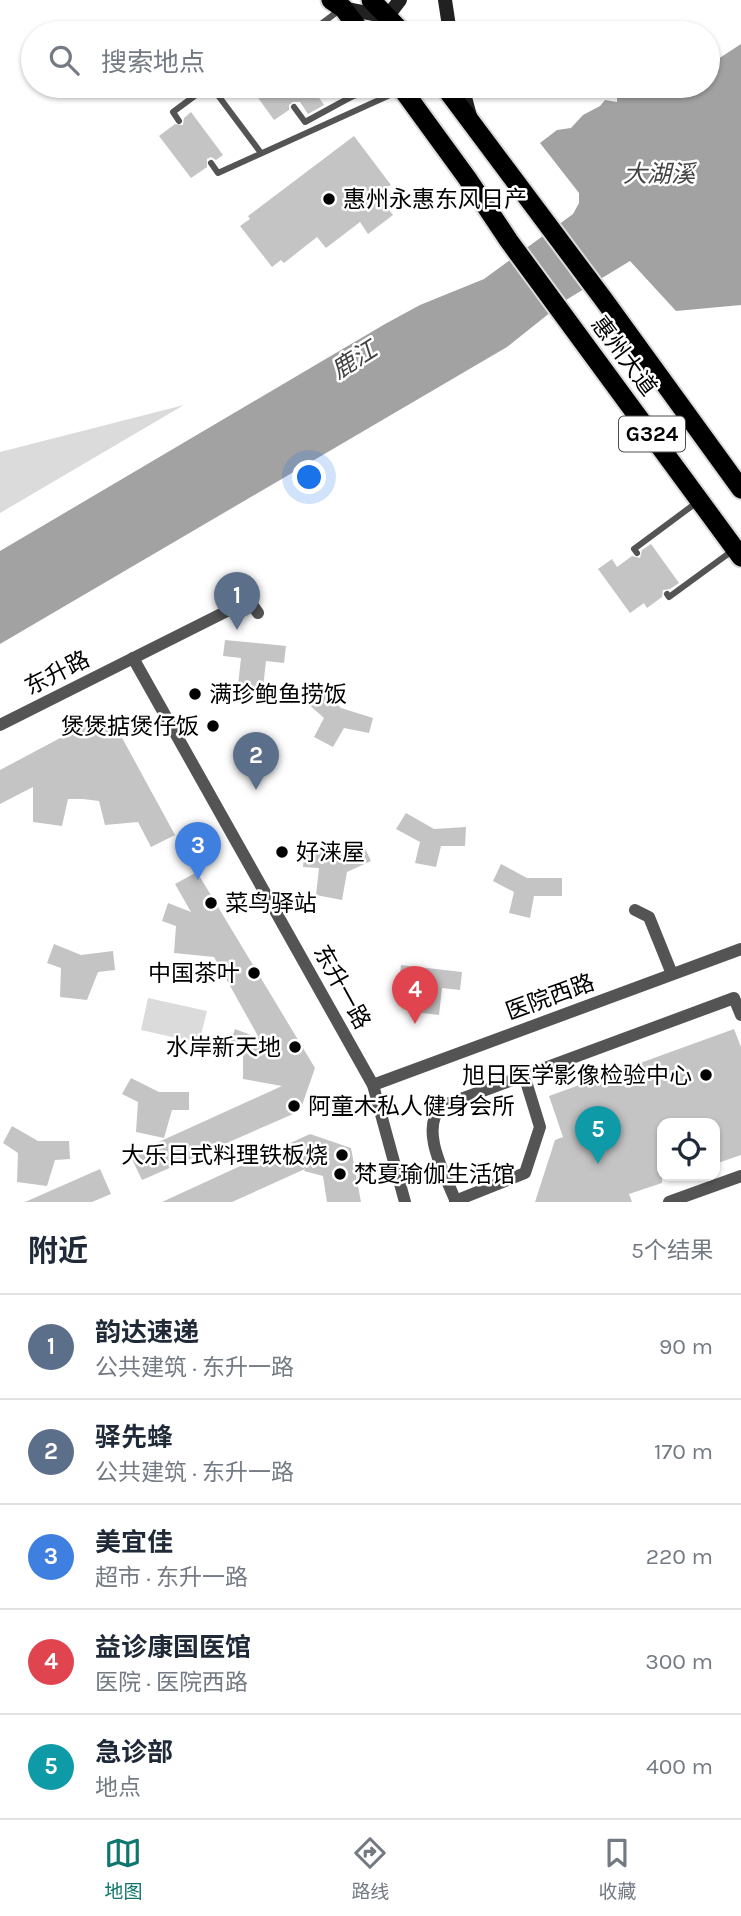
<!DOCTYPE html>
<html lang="zh">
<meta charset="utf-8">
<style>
:root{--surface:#fff;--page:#f6f6f7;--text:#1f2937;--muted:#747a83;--line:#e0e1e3;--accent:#0f766e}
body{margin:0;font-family:Karla,"Noto Sans SC",sans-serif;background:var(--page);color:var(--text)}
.controls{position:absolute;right:21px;bottom:21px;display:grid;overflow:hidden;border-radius:14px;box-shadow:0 2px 5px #0004}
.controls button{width:63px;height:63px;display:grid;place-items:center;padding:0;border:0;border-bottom:2px solid var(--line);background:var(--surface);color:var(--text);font:35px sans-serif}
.you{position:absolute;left:310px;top:478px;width:24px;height:24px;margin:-18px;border:5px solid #fff;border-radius:50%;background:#1a73e8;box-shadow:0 0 0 10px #1a73e833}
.badge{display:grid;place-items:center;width:46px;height:46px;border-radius:50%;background:var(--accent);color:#fff;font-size:23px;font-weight:700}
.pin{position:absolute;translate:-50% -58px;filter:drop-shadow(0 2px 4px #0008)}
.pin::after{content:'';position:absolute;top:37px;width:24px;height:21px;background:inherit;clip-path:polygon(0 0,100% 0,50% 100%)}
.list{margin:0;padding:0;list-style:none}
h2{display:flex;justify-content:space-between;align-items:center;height:91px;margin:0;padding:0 28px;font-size:30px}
h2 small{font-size:23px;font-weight:400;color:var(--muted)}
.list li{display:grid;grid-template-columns:46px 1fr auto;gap:21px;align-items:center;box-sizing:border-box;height:105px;padding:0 28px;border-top:2px solid var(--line)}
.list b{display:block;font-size:26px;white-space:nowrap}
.list p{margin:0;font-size:23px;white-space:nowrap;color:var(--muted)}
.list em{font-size:23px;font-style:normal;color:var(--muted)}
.icon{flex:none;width:38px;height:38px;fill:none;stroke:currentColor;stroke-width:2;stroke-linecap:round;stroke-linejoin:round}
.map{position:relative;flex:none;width:741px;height:1202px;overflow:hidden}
.search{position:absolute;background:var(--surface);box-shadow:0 2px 5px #0004;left:21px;right:21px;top:21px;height:77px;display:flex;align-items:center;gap:18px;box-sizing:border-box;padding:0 24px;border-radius:38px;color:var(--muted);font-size:26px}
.sheet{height:616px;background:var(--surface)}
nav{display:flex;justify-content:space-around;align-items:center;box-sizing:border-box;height:98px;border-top:2px solid var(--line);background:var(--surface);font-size:19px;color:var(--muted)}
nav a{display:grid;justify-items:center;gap:4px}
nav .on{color:var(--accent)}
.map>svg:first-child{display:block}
</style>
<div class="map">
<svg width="741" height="1202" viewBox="0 0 741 1202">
<rect width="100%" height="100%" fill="#fff"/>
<g fill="#dbdbdb">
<path d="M184,405l-184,108v-61z"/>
<path d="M148,998l59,13 -8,32 -58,-13z"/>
</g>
<path fill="#a2a2a2" d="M741,44v261l-65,6 -46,-50 -64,39 -59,47 -507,297v-93l385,-227 35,-19 64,-26 89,-65 6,-11v-10l-39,-50 17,-13 14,-2 12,-13 17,-9 5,-6 12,2v-7l19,-2 8,-7h64v-24l10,-3z"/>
<g fill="#c4c4c4">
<path d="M269,86h42l13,19 -16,9 -8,-12h-7l-4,3v5l-15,10 -18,-25z"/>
<path d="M191,112l32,43 -7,5 -5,-3 -4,2v8l-16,11 -32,-42 16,-12 8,1 1,-7z"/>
<path d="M354,136l37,49 -6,3 6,8 -8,6 10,13 -25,19 -8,-12 -34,26 -9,-11 -33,26 -3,-3 -9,7 -32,-41 10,-7 -2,-3z"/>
<path d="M651,544l28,39 -9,6 -7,1 -1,7 -15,11 -3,-5 -14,10 -32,-44 14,-10 5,8 15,-11 8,2 2,-8z"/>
<path d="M225,640l61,6 -2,17 -18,-2 -3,27 -25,-3 3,-27 -18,-2z"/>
<path d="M318,688l23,20 32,10 -4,15 -25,-5 -11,19 -19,-10 10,-19 -18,-16z"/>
<path d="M94,720l20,3 61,112 -24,12 -13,-25 -33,3 -6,-24 -16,-2h-15l-6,27 -29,-4v-35l-33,17v-34z"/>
<path d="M406,813l28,16 32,-2 -1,19h-24l-5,21 -21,-4 5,-21 -24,-13z"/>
<path d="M363,844l8,17 -24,11 -5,28 -26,-5 3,-27 -16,-1 2,-19 20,1 -1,13z"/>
<path d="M501,864l26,14h35v18h-28l-4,22 -21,-5 5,-21 -21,-11z"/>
<path d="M197,872l118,196 -15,43 -158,69 -12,-25 152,-69 -39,-7v-28l-14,-6 6,-16 24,9 -45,-81 -40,-4 2,-27 -14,-5 6,-18 23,9 -16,-28z"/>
<path d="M54,944l27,11 32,-4 2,19 -17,2 -11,28 -27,-3 1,-29 -14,-5z"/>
<path d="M401,965l61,7 -2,18 -18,-2 -3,27 -26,-3 3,-28 -17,-1z"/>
<path d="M734,1029l7,18v108l-26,9v-41h-53v60l-33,11 3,8h-97l20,-62 8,-3 -14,-41z"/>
<path d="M131,1078l28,14h30v18h-17l-8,28 -28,-6 2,-30 -16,-8z"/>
<path d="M12,1126l26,15h31l1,18 -15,1 -8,26 -30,-4 1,-29 -15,-10z"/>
<path d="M310,1134l41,14 10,54h-34l-4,-26 -19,-5 1,-2 -73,33h-70z"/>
<path d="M100,1169l11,25 -19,8h-67z"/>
</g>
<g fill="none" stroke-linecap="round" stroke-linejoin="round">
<g stroke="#dbdbdb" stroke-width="23">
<g id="trunk">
<path d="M331,0l12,8 19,25"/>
<path d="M371,0l32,33"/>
<path d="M400,86l67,92 42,63 232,316"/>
<path d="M444,86l160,214 137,189"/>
</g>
</g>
<g stroke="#545454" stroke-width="6">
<path d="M309,33l32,-24"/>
<path d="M211,86l50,67"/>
<path d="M343,86l8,11"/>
<path d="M294,107l11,15 46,-25 33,-11"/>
<path d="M179,121l-6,-9 35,-26"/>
<path d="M211,163l7,10 183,-83"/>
<path d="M637,553l-3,-4 62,-46"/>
<path d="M667,594l2,3 63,-46"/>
</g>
<g stroke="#545454" stroke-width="12">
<path d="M133,658l240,427 32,117"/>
<path d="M0,725l249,-125 9,13"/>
<path d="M635,910l14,7 23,57"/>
<path d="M373,1085l368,-136"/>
<path d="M455,1201l70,-28 15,-46 -16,-52"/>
<path d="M456,1202c-10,-26 -38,-73 -14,-96l292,-108 7,17"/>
<path d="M669,1202l72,-26"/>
</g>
<g stroke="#212121" stroke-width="14">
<path d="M445,0l5,33"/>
<path d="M343,8l44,9 13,-17"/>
<path d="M462,86l8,30"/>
</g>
<use href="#trunk" stroke="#000" stroke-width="19"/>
</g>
<g fill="#000" stroke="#fff" stroke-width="2.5">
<circle cx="329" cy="199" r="7"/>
<circle cx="195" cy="694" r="7"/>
<circle cx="213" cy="726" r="7"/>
<circle cx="282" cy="852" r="7"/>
<circle cx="211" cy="903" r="7"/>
<circle cx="254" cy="973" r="7"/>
<circle cx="295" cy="1047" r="7"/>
<circle cx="706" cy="1075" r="7"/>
<circle cx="294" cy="1106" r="7"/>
<circle cx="342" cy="1155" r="7"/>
<circle cx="340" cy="1174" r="7"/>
</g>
<g text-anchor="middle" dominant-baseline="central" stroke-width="5" stroke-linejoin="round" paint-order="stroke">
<rect fill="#fff" stroke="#4c4c4c" stroke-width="2" x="619" y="416.5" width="66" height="35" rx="5"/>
<g font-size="21" font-weight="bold" fill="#000">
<text x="652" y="434">G324</text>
</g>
<g font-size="23" fill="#000" stroke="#fff" text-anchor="start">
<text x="343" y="199">惠州永惠东风日产</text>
<text x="209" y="694">满珍鲍鱼捞饭</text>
<text x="199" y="726" text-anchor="end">煲煲掂煲仔饭</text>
<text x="296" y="852">好涞屋</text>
<text x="225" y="903">菜鸟驿站</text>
<text x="240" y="973" text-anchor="end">中国茶叶</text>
<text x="281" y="1047" text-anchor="end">水岸新天地</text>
<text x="692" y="1075" text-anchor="end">旭日医学影像检验中心</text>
<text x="308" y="1106">阿童木私人健身会所</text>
<text x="328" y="1155" text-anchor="end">大乐日式料理铁板烧</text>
<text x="354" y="1174">梵夏瑜伽生活馆</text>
</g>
<g font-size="23" fill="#000" stroke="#fff">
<text transform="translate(624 356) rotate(53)">惠州大道</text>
<text transform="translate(57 673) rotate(-27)">东升路</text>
<text transform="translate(342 987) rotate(61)">东升一路</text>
<text transform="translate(550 997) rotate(-20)">医院西路</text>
</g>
<g font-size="24" font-style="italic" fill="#434343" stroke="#fff">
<text x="659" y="174">大湖溪</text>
<text transform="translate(354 360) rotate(-32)">鹿江</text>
</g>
</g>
</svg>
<div class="controls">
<button><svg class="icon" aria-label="locate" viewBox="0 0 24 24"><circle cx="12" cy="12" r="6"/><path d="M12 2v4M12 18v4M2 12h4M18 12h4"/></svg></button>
</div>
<div class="you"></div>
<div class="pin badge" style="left:237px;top:630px;background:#5c6f8a">1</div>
<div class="pin badge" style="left:256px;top:790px;background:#5c6f8a">2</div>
<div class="pin badge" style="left:198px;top:880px;background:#3f7fe0">3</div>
<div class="pin badge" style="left:415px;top:1024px;background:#e0444e">4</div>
<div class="pin badge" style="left:598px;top:1164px;background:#0f9aa8">5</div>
<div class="search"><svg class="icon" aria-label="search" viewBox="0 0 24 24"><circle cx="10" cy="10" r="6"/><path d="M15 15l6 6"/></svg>搜索地点</div>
</div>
<section class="sheet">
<h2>附近<small>5个结果</small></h2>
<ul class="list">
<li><span class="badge" style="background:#5c6f8a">1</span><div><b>韵达速递</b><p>公共建筑 · 东升一路</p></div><em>90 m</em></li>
<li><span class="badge" style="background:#5c6f8a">2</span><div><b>驿先蜂</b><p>公共建筑 · 东升一路</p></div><em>170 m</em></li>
<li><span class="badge" style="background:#3f7fe0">3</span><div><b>美宜佳</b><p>超市 · 东升一路</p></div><em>220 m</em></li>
<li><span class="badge" style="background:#e0444e">4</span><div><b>益诊康国医馆</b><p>医院 · 医院西路</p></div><em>300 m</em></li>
<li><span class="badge" style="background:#0f9aa8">5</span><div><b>急诊部</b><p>地点</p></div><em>400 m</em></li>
</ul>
</section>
<nav>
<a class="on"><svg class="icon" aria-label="map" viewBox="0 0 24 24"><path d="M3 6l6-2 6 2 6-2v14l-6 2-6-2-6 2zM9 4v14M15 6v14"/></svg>地图</a>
<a><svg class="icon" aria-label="directions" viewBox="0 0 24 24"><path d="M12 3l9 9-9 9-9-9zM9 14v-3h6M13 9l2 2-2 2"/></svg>路线</a>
<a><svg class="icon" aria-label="saved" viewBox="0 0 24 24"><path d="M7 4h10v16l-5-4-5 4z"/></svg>收藏</a>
</nav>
